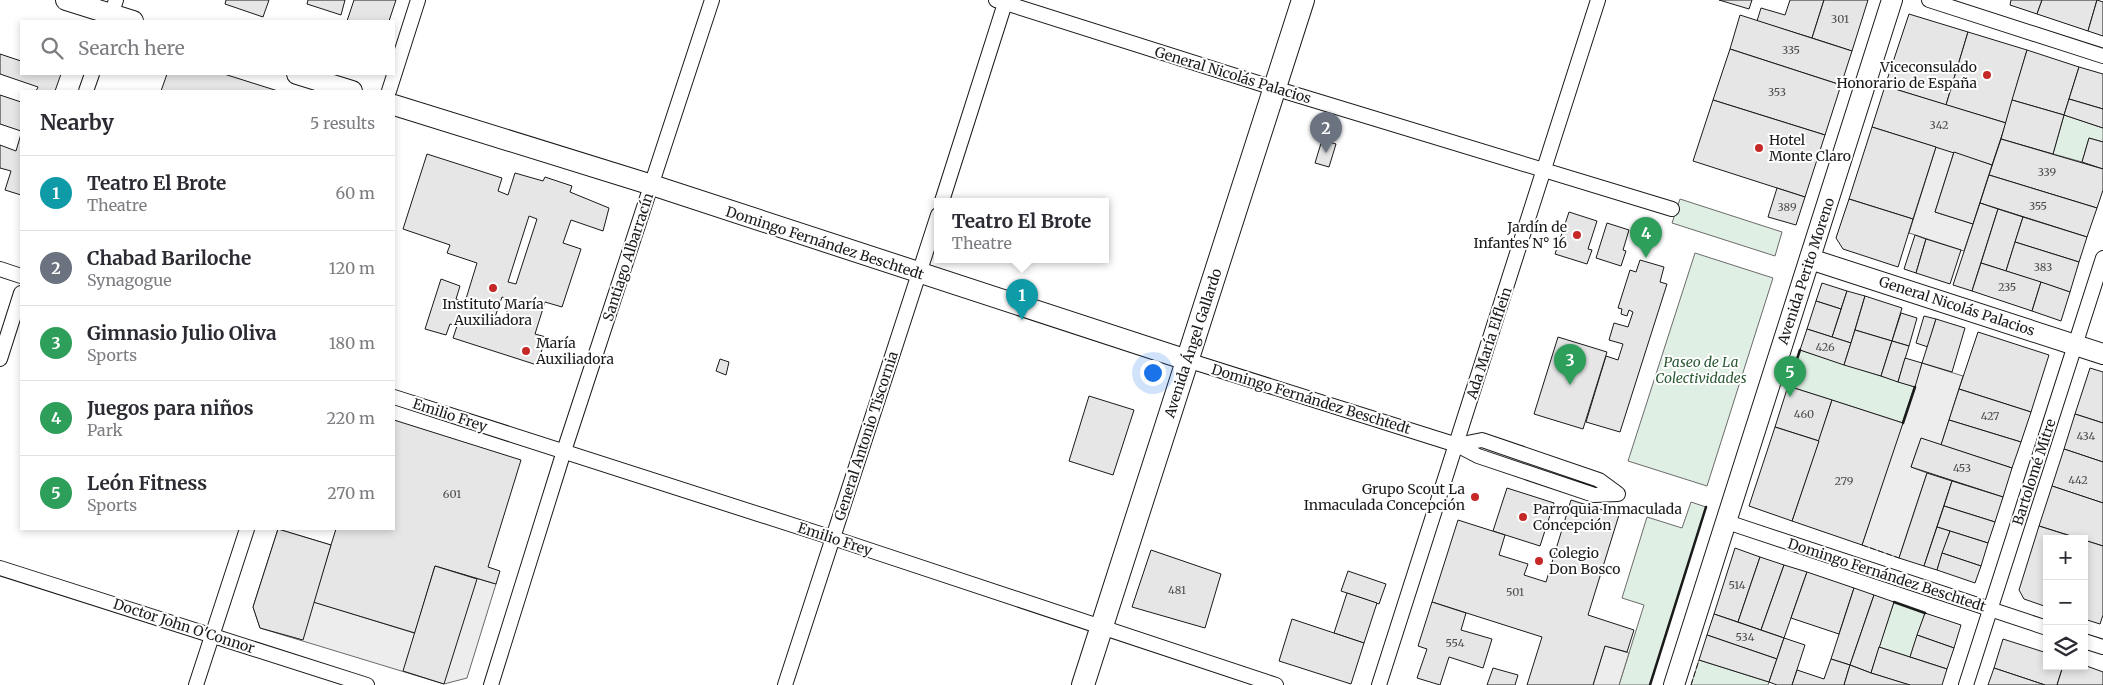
<!DOCTYPE html>
<meta charset="utf-8">
<style>
:root{--surface:#fff;--page:#f7f7f7;--text:#2b2b33;--muted:#7c7c81;--line:#e1e1e2;--accent:#d93025}
body{margin:0;font-family:Merriweather,serif;background:var(--page);color:var(--text)}
.controls{position:absolute;right:15px;bottom:15px;display:grid;overflow:hidden;border-radius:0px;box-shadow:0 2px 8px #0003}
.controls button{width:45px;height:45px;display:grid;place-items:center;padding:0;border:0;border-bottom:1px solid var(--line);background:var(--surface);color:var(--text);font:25px sans-serif}
.you{position:absolute;left:1152px;top:372px;width:18px;height:18px;margin:-12px;border:4px solid #fff;border-radius:50%;background:#1a73e8;box-shadow:0 0 0 8px #1a73e833}
.badge{display:grid;place-items:center;width:32px;height:32px;border-radius:50%;background:var(--accent);color:#fff;font-size:16px;font-weight:700}
.pin{position:absolute;translate:-50% -41px;filter:drop-shadow(0 1px 2px #0008)}
.pin::after{content:'';position:absolute;top:26px;width:18px;height:15px;background:inherit;clip-path:polygon(0 0,100% 0,50% 100%)}
.popup{position:absolute;left:934px;top:198px;width:175px;height:65px;box-sizing:border-box;display:grid;place-content:center;border-radius:0px;background:var(--surface);filter:drop-shadow(0 1px 4px #0005);font-size:16px;white-space:nowrap;color:var(--muted)}
.popup b{font-size:19px;color:var(--text)}
.popup::after{content:'';position:absolute;left:50%;top:100%;margin-left:-10px;border:10px solid transparent;border-top-color:var(--surface)}
.list{margin:0;padding:0;list-style:none}
h2{display:flex;justify-content:space-between;align-items:center;height:65px;margin:0;padding:0 20px;font-size:21px}
h2 small{font-size:16px;font-weight:400;color:var(--muted)}
.list li{display:grid;grid-template-columns:32px 1fr auto;gap:15px;align-items:center;box-sizing:border-box;height:75px;padding:0 20px;border-top:1px solid var(--line)}
.list b{display:block;font-size:19px;white-space:nowrap}
.list p{margin:0;font-size:16px;white-space:nowrap;color:var(--muted)}
.list em{font-size:16px;font-style:normal;color:var(--muted)}
.icon{flex:none;width:28px;height:28px;fill:none;stroke:currentColor;stroke-width:2;stroke-linecap:round;stroke-linejoin:round}
.map{position:relative;flex:none;width:2103px;height:685px;overflow:hidden}
.search{position:absolute;background:var(--surface);box-shadow:0 2px 8px #0003;left:20px;top:20px;width:375px;height:55px;display:flex;align-items:center;gap:12px;box-sizing:border-box;padding:0 18px;border-radius:0px;color:var(--muted);font-size:19px}
.panel{position:absolute;background:var(--surface);box-shadow:0 2px 8px #0003;left:20px;top:90px;width:375px;height:440px;border-radius:0px}
.map>svg:first-child{display:block}
</style>
<div class="map">
<svg width="2103" height="685" viewBox="0 0 2103 685">
<rect width="100%" height="100%" fill="#fff"/>
<g fill="#e0efe3" stroke="#6a6a6a">
<path d="M2064,115l39,13v14l-14,-4 -7,24 -29,-8z"/>
<path d="M1680,199l102,33 -7,24 -103,-33z"/>
<path d="M1695,253l78,25 -66,208 -79,-25z"/>
<path d="M1800,350l115,37 -12,36 -115,-37z"/>
<path d="M1691,502l15,5 -56,178h-31l25,-80 -22,-7 25,-81 35,11z"/>
<path d="M1894,602l31,11 -15,44 -31,-10z"/>
<path d="M1699,660l70,22 -1,3h-77z"/>
</g>
<g fill="#ededed" stroke="#6a6a6a">
<path d="M1936,147l18,5 -19,60 38,12 -9,27 -55,-18z"/>
<path d="M1922,363l41,13 -22,69 -20,-6 -10,28 16,6 -28,85 -37,-13z"/>
<path d="M278,529l53,16 -17,57 100,31 21,-67 61,18 -29,94 -23,6 -184,-56 -7,-21z"/>
<path d="M1605,646l24,7 -10,32h-26z"/>
</g>
<g fill="#e6e6e6" stroke="#1a1a1a" fill-rule="evenodd">
<path d="M226,0h43l-6,17 -38,-13z"/>
<path d="M308,0h37l-4,15 -34,-11z"/>
<path d="M354,0h42l-7,21h-42z"/>
<path d="M1719,0h33l-3,9z"/>
<path d="M1790,0h34l-12,38 -55,-17 4,-13 24,7z"/>
<path d="M1824,0h44l-16,51 -40,-13z"/>
<path d="M2011,0h31l-5,14 -27,-9z"/>
<path d="M2042,0h55l-9,31 -51,-17z"/>
<path d="M2097,0l6,2v34l-15,-5z"/>
<path d="M1909,14l59,18 -22,73 -61,-19z"/>
<path d="M1740,15l112,36 -11,34 -111,-36z"/>
<path d="M1968,32l59,18 -21,73 -60,-18z"/>
<path d="M1730,49l111,36 -16,50 -112,-35z"/>
<path d="M2027,50l52,17 -15,48 -52,-15z"/>
<path d="M0,54l21,7v13h40l-6,17h-19l2,-4 -38,-13z"/>
<path d="M2079,67l24,7v35l-34,-10z"/>
<path d="M167,74h57l54,17h-117z"/>
<path d="M1885,86l121,37 -14,42 -120,-38z"/>
<path d="M0,95l21,7v29l-21,-7z"/>
<path d="M2069,99l34,10v19l-39,-13z"/>
<path d="M1713,100l112,35 -20,62 -112,-36z"/>
<path d="M2012,100l52,15 -11,39 -52,-15z"/>
<path d="M1872,127l64,20 -23,72 -64,-20z"/>
<path d="M21,134v61l-16,-5 6,-19 -11,-3v-23l16,6z"/>
<path d="M2089,138l14,4v27l-21,-7z"/>
<path d="M2001,139l102,30v21l-6,18 -108,-33z"/>
<path d="M1322,140l14,4 -7,23 -14,-4z"/>
<path d="M1954,152l38,13 -19,59 -38,-12z"/>
<path d="M427,154l75,24 -4,13 10,4 7,-22 28,8 2,-4 27,9 -2,6 39,16 -6,23 -32,-11 -8,23 18,6 -19,58 -17,-5 -10,32 11,3 -9,28 -84,-27 4,-12 -7,-2 -4,11 -21,-6 16,-50 19,7 -4,13 9,3 12,-39 -30,-10 3,-8 -47,-16zM529,216l8,3 -21,65 -8,-2zM502,297l9,3 -9,26 -9,-3z"/>
<path d="M1989,175l108,33 -10,29 -107,-34z"/>
<path d="M1777,188l28,9 -9,28 -28,-8z"/>
<path d="M1849,199l64,20 -15,48 -55,-18 -7,-11z"/>
<path d="M1980,203l18,6 -26,82 -19,-6z"/>
<path d="M1998,209l25,8 -17,54 -25,-8z"/>
<path d="M1569,212l28,9 -9,28 4,1 -5,14 -32,-10z"/>
<path d="M2023,217l64,20 -8,25 -64,-20z"/>
<path d="M1607,223l22,7 -6,20 3,1 -5,15 -25,-8z"/>
<path d="M1915,235l11,4 -10,34 -12,-4z"/>
<path d="M1926,239l35,11 -11,34 -34,-11z"/>
<path d="M2015,242l64,20 -9,30 -64,-21z"/>
<path d="M1640,260l24,7 -4,15 7,2 -47,148 -34,-10 20,-66 12,4 5,-16 -14,-4 5,-17 14,4 5,-15 -4,-2 -2,6 -6,-2 1,-5 -4,-1 12,-38 6,2z"/>
<path d="M1981,263l60,19 -9,29 -60,-20z"/>
<path d="M2041,282l29,10 -9,29 -29,-10z"/>
<path d="M1822,283l25,8 -6,18 -25,-8z"/>
<path d="M1847,291l18,5 -14,47 -19,-6z"/>
<path d="M1865,296l37,12 -10,33 -37,-11z"/>
<path d="M1816,301l25,8 -9,28 -25,-8z"/>
<path d="M1901,313l16,5 -8,28 -17,-5z"/>
<path d="M1924,316l12,3 -8,28 -12,-4z"/>
<path d="M1936,319l29,9 -13,44 -30,-9z"/>
<path d="M1807,329l44,14 -7,22 -44,-15z"/>
<path d="M1855,330l37,11 -11,35 -37,-11z"/>
<path d="M1978,332l71,23 -18,57 -72,-23z"/>
<path d="M1558,337l49,15 -24,77 -49,-15z"/>
<path d="M1892,341l17,5 -11,36 -17,-6z"/>
<path d="M1905,358l17,5 -7,24 -17,-5z"/>
<path d="M720,359l9,3 -3,13 -10,-4z"/>
<path d="M2090,368l13,4v51l-28,-9z"/>
<path d="M1788,386l44,14 -13,41 -44,-14z"/>
<path d="M1959,389l72,23 -10,30 -72,-22z"/>
<path d="M1089,396l45,14 -21,65 -44,-14z"/>
<path d="M1832,400l71,23 -41,122 -70,-24z"/>
<path d="M2075,414l28,9v39l-39,-13z"/>
<path d="M394,420l127,40 -33,107 12,4 -4,13 -61,-18 -20,67 -102,-31 23,-73h58z"/>
<path d="M1949,420l72,22 -9,26 -71,-23z"/>
<path d="M1775,427l44,14 -27,80 -43,-15z"/>
<path d="M1921,438l91,30 -9,29 -92,-30z"/>
<path d="M2064,449l39,13v41l-51,-17z"/>
<path d="M1927,473l25,8 -28,85 -25,-8z"/>
<path d="M1952,481l51,16 -8,25 -51,-16z"/>
<path d="M2052,486l51,17v43l-64,-20z"/>
<path d="M1507,488l47,15 -14,43 -47,-15z"/>
<path d="M1571,500l48,15 -31,100 46,15 -7,22 -22,-6 -12,39h-66l15,-48 -110,-35 26,-82 47,15 -6,20 29,9 -4,11 22,7z"/>
<path d="M1944,506l51,16 -7,21 -51,-16z"/>
<path d="M2039,526l41,13h-33v68l-23,-8 -5,-9z"/>
<path d="M1937,527l13,4 -13,39 -13,-4z"/>
<path d="M278,529l53,16 -28,95 -43,-12 -7,-21z"/>
<path d="M1950,531l38,12 -7,23 -39,-13z"/>
<path d="M2084,540l19,6v69l-3,9 -16,-5z"/>
<path d="M1735,548l25,9 -22,65 -24,-8z"/>
<path d="M1151,550l70,24 -16,54 -73,-21z"/>
<path d="M1942,553l39,13 -6,17 -38,-13z"/>
<path d="M1760,557l24,8 -23,65 -23,-8z"/>
<path d="M1784,565l23,7 -23,66 -23,-8z"/>
<path d="M435,566l42,13 -33,105 -41,-13z"/>
<path d="M1348,571l38,13 -7,20 -38,-13z"/>
<path d="M1807,572l47,16 -15,46 -48,-16z"/>
<path d="M1854,588l20,7 -24,70 -19,-6z"/>
<path d="M1347,593l30,10 -13,40 -30,-10z"/>
<path d="M1874,595l20,7 -23,71 -21,-8z"/>
<path d="M1432,602l34,11 -5,17 31,9 -9,29 -34,-11 -9,28 -23,-7 10,-29 -9,-3z"/>
<path d="M1925,613l36,12 -7,23 -37,-13z"/>
<path d="M1714,614l70,24 -7,21 -70,-24z"/>
<path d="M1292,619l72,24 -13,41 -72,-23z"/>
<path d="M1707,635l70,24 -8,23 -70,-22z"/>
<path d="M1917,635l37,13 -7,21 -37,-12z"/>
<path d="M1784,638l21,7 -13,40h-15l-8,-3z"/>
<path d="M2003,639l44,14v13h16l-6,19h-12l-51,-17z"/>
<path d="M1879,647l68,22 -5,16h-33l-38,-12z"/>
<path d="M1831,659l19,6 -6,20h-52l5,-15 27,9z"/>
<path d="M1850,665l21,8 39,12h-66z"/>
<path d="M2084,665l19,7v13h-46l6,-19z"/>
<path d="M1493,668l25,7 -3,10h-28z"/>
<path d="M1994,668l51,17h-57z"/>
</g>
<g fill="none" stroke-linecap="round" stroke-linejoin="round">
<g stroke="#1a1a1a" stroke-width="16">
<g id="street">
<path d="M996,0l278,88 398,121"/>
<path d="M1929,0l174,56"/>
<path d="M109,21l7,-21"/>
<path d="M86,91l6,-17"/>
<path d="M389,91l29,-91"/>
<path d="M942,201l64,-201"/>
<path d="M0,269l21,7"/>
<path d="M0,359l21,-66"/>
<path d="M1187,360l270,85"/>
<path d="M394,397l439,141 443,147"/>
<path d="M1482,440l117,40 19,14 -24,1 -116,-39 -21,-11z"/>
<path d="M1727,522l320,106"/>
<path d="M0,568l367,117"/>
<path d="M2084,641l19,6"/>
<path d="M196,685l51,-156"/>
<path d="M491,685l73,-234 148,-451"/>
<path d="M785,685l153,-470"/>
<path d="M1379,685l219,-685"/>
<path d="M1966,685l137,-427"/>
</g>
</g>
<g stroke="#1a1a1a" stroke-width="22">
<g id="secondary">
<path d="M66,0l67,21"/>
<path d="M297,74l55,17"/>
<path d="M394,105l258,80 535,175"/>
<path d="M1810,259l293,95"/>
<path d="M1674,685l218,-685"/>
</g>
</g>
<g stroke="#1a1a1a" stroke-width="24">
<path id="primary" d="M1083,685l220,-685"/>
</g>
<use href="#street" stroke="#fff" stroke-width="14"/>
<use href="#secondary" stroke="#fff" stroke-width="20"/>
<use href="#primary" stroke="#fff" stroke-width="22"/>
<g stroke="#1a1a1a" stroke-width="1" stroke-dasharray="6 2.5" stroke-linecap="butt">
<path d="M1862,545l37,13"/>
<path d="M1691,685l8,-25"/>
</g>
<g stroke="#1a1a1a" stroke-width="2.5">
<path d="M1788,386l12,-36"/>
<path d="M1903,423l12,-36"/>
<path d="M1894,602l31,11"/>
<path d="M1650,685l56,-178"/>
</g>
</g>
<g fill="#c62828" stroke="#fff" stroke-width="2">
<circle cx="1987" cy="75" r="5"/>
<circle cx="1759" cy="148" r="5"/>
<circle cx="1577" cy="235" r="5"/>
<circle cx="493" cy="288" r="5"/>
<circle cx="526" cy="351" r="5"/>
<circle cx="1475" cy="497" r="5"/>
<circle cx="1523" cy="517" r="5"/>
<circle cx="1539" cy="561" r="5"/>
</g>
<g text-anchor="middle" dominant-baseline="central" stroke-width="4" stroke-linejoin="round" paint-order="stroke">
<g font-size="11" fill="#4d4d4d">
<text x="1840" y="19">301</text>
<text x="1791" y="50">335</text>
<text x="1777" y="92">353</text>
<text x="1939" y="125">342</text>
<text x="2047" y="172">339</text>
<text x="2038" y="206">355</text>
<text x="1787" y="207">389</text>
<text x="2043" y="267">383</text>
<text x="2007" y="287">235</text>
<text x="1825" y="347">426</text>
<text x="1804" y="414">460</text>
<text x="1990" y="416">427</text>
<text x="2086" y="436">434</text>
<text x="1962" y="468">453</text>
<text x="2078" y="480">442</text>
<text x="1844" y="481">279</text>
<text x="452" y="494">601</text>
<text x="1737" y="585">514</text>
<text x="1177" y="590">481</text>
<text x="1515" y="592">501</text>
<text x="1745" y="637">534</text>
<text x="1455" y="643">554</text>
</g>
<g font-size="14" fill="#1a1a1a" stroke="#fff" text-anchor="start">
<text x="1977" y="67" text-anchor="end">Viceconsulado<tspan x="1977" dy="16">Honorario de España</tspan></text>
<text x="1769" y="140">Hotel<tspan x="1769" dy="16">Monte Claro</tspan></text>
<text x="1567" y="227" text-anchor="end">Jardín de<tspan x="1567" dy="16">Infantes N° 16</tspan></text>
<text x="493" y="304" text-anchor="middle">Instituto María<tspan x="493" dy="16">Auxiliadora</tspan></text>
<text x="536" y="343">María<tspan x="536" dy="16">Auxiliadora</tspan></text>
<text x="1465" y="489" text-anchor="end">Grupo Scout La<tspan x="1465" dy="16">Inmaculada Concepción</tspan></text>
<text x="1533" y="509">Parroquia Inmaculada<tspan x="1533" dy="16">Concepción</tspan></text>
<text x="1549" y="553">Colegio<tspan x="1549" dy="16">Don Bosco</tspan></text>
</g>
<g font-size="14" fill="#1a1a1a" stroke="#fff">
<text transform="translate(1233 75) rotate(17)">General Nicolás Palacios</text>
<text transform="translate(825 243) rotate(18)">Domingo Fernández Beschtedt</text>
<text transform="translate(628 257) rotate(-72)">Santiago Albarracín</text>
<text transform="translate(1806 271) rotate(-72)">Avenida Perito Moreno</text>
<text transform="translate(1957 306) rotate(18)">General Nicolás Palacios</text>
<text transform="translate(1193 343) rotate(-72)">Avenida Ángel Gallardo</text>
<text transform="translate(1489 343) rotate(-72)">Ada María Elflein</text>
<text transform="translate(1311 399) rotate(17)">Domingo Fernández Beschtedt</text>
<text transform="translate(450 415) rotate(18)">Emilio Frey</text>
<text transform="translate(866 436) rotate(-72)">General Antonio Tiscornia</text>
<text transform="translate(2034 472) rotate(-72)">Bartolomé Mitre</text>
<text transform="translate(835 539) rotate(18)">Emilio Frey</text>
<text transform="translate(1887 575) rotate(18)">Domingo Fernández Beschtedt</text>
<text transform="translate(184 626) rotate(18)">Doctor John O'Connor</text>
</g>
<g font-size="14" font-style="italic" fill="#2b5a34" stroke="#fff">
<text x="1701" y="362">Paseo de La<tspan x="1701" dy="16">Colectividades</tspan></text>
</g>
</g>
</svg>
<div class="controls">
<button>+</button>
<button>−</button>
<button><svg class="icon" aria-label="layers" viewBox="0 0 24 24"><path d="M12 4l9 5-9 5-9-5zM3 14l9 5 9-5"/></svg></button>
</div>
<div class="you"></div>
<div class="pin badge" style="left:1022px;top:320px;background:#0f9aa8">1</div>
<div class="popup"><b>Teatro El Brote</b>Theatre</div>
<div class="pin badge" style="left:1326px;top:153px;background:#6b7280">2</div>
<div class="pin badge" style="left:1570px;top:385px;background:#2e9e5b">3</div>
<div class="pin badge" style="left:1646px;top:258px;background:#2e9e5b">4</div>
<div class="pin badge" style="left:1790px;top:397px;background:#2e9e5b">5</div>
<div class="search"><svg class="icon" aria-label="search" viewBox="0 0 24 24"><circle cx="10" cy="10" r="6"/><path d="M15 15l6 6"/></svg>Search here</div>
<section class="panel">
<h2>Nearby<small>5 results</small></h2>
<ul class="list">
<li><span class="badge" style="background:#0f9aa8">1</span><div><b>Teatro El Brote</b><p>Theatre</p></div><em>60 m</em></li>
<li><span class="badge" style="background:#6b7280">2</span><div><b>Chabad Bariloche</b><p>Synagogue</p></div><em>120 m</em></li>
<li><span class="badge" style="background:#2e9e5b">3</span><div><b>Gimnasio Julio Oliva</b><p>Sports</p></div><em>180 m</em></li>
<li><span class="badge" style="background:#2e9e5b">4</span><div><b>Juegos para niños</b><p>Park</p></div><em>220 m</em></li>
<li><span class="badge" style="background:#2e9e5b">5</span><div><b>León Fitness</b><p>Sports</p></div><em>270 m</em></li>
</ul>
</section>
</div>
